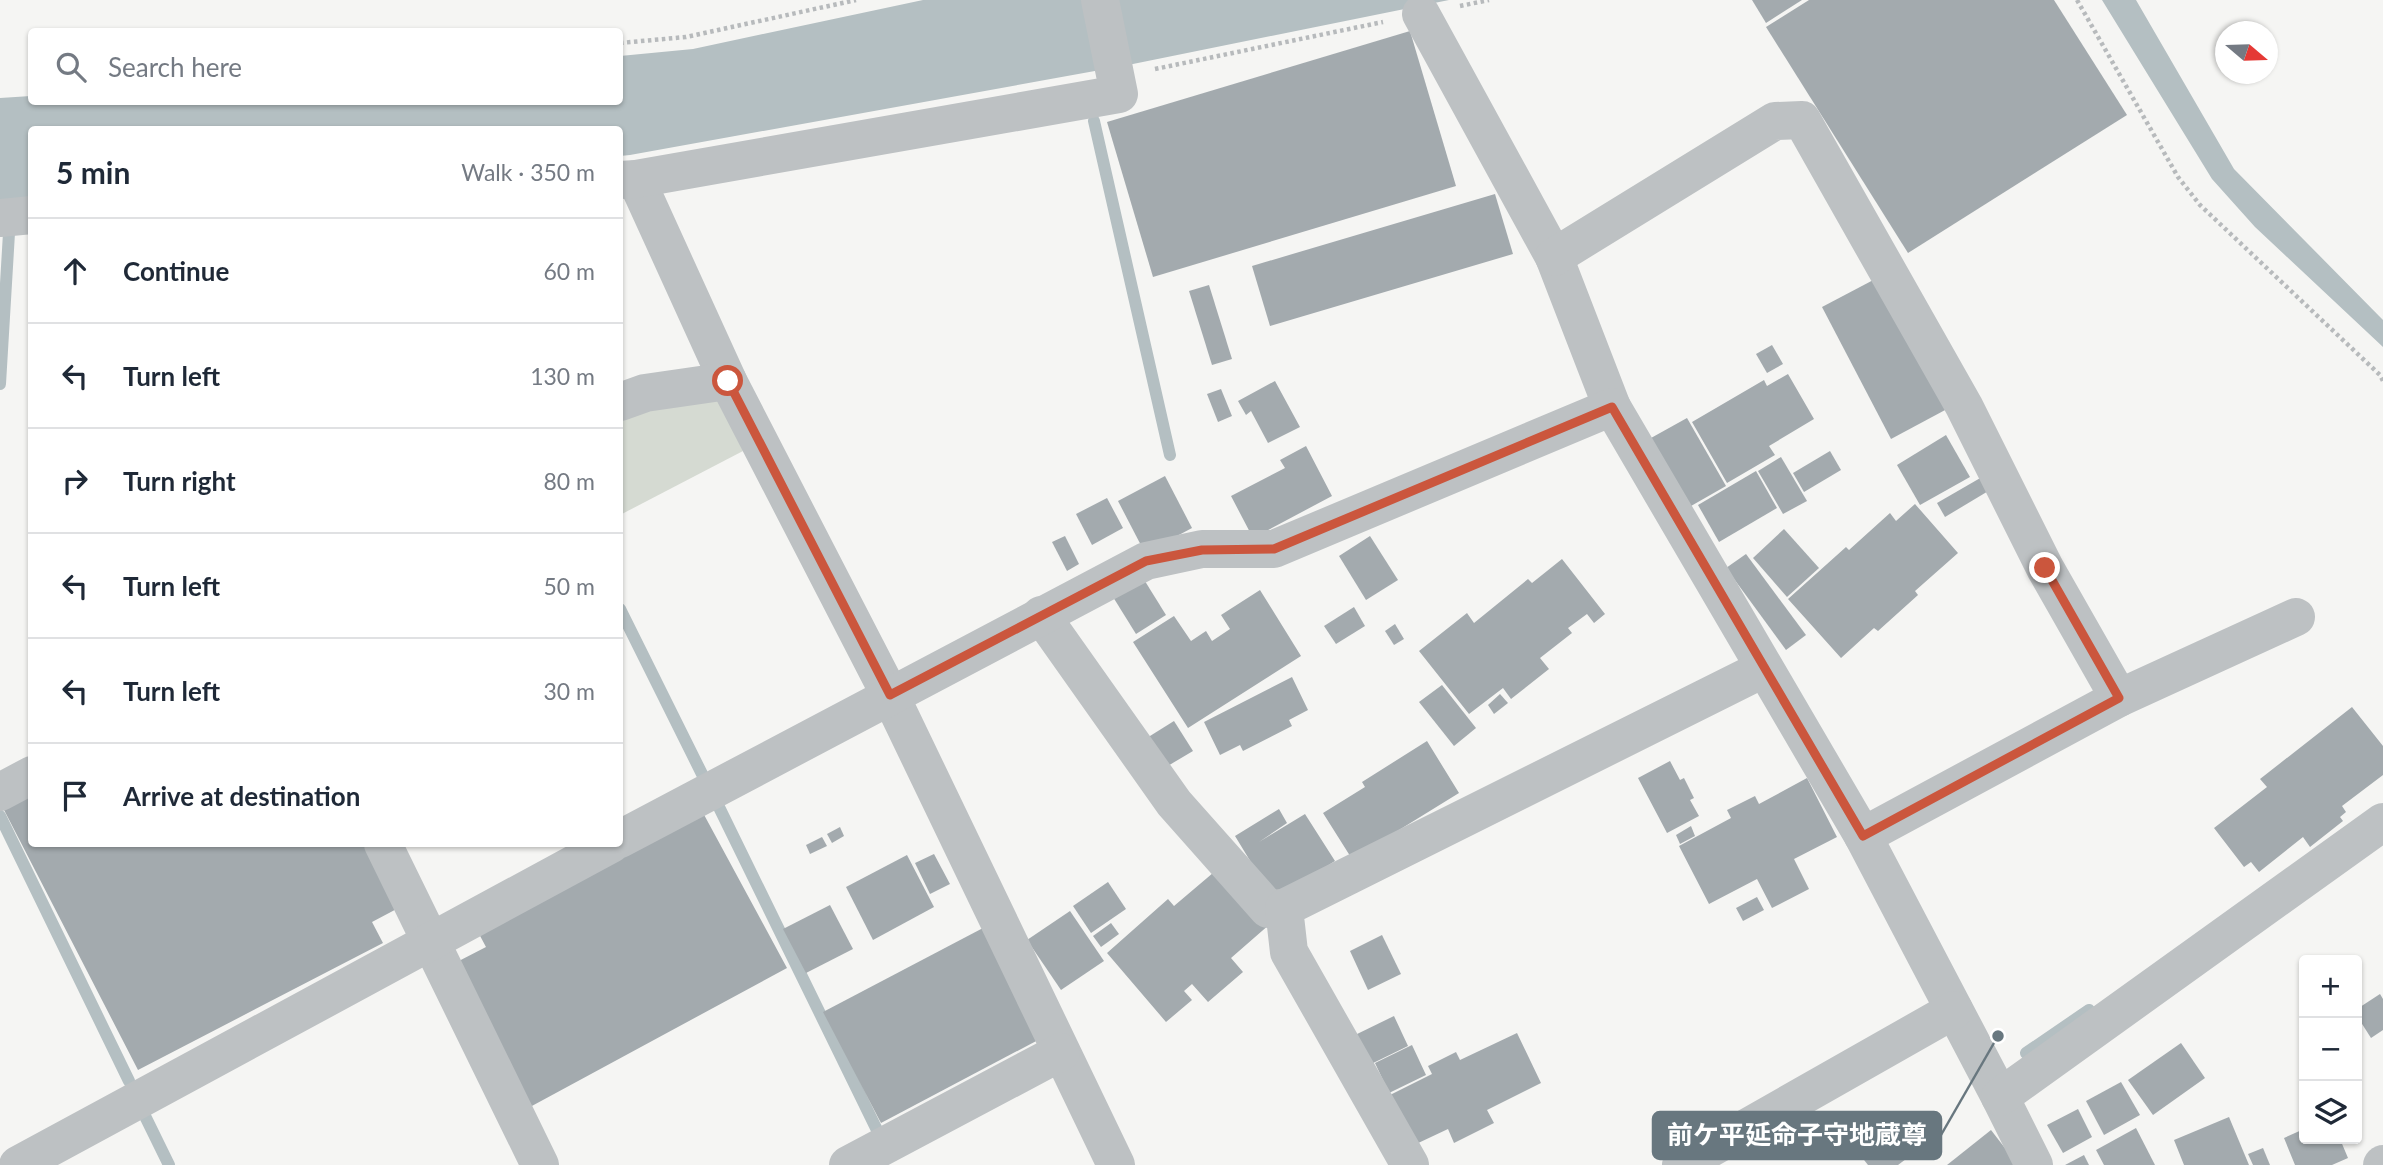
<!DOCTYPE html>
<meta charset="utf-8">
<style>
:root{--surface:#fff;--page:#f6f6f7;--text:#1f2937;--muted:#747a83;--line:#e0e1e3}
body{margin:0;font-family:Lato,"Noto Sans JP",sans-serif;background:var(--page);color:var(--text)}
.controls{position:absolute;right:21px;bottom:21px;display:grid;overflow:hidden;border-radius:7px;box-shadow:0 2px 5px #0004}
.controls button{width:63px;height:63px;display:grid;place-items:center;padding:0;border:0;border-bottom:2px solid var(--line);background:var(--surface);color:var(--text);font:35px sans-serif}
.compass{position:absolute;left:2215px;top:21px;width:63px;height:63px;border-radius:50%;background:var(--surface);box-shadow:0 2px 5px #0004;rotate:109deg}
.stop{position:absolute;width:21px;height:21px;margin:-16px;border:5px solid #cb563d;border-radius:50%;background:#fff}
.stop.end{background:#cb563d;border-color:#fff;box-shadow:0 2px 7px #0008}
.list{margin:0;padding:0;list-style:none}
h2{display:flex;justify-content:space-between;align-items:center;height:91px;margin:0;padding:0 28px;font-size:30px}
h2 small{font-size:23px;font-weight:400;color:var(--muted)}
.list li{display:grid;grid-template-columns:46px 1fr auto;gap:21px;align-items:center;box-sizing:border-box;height:105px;padding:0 28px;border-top:2px solid var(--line)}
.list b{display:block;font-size:26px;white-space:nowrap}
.list em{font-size:23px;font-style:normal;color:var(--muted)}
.icon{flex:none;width:38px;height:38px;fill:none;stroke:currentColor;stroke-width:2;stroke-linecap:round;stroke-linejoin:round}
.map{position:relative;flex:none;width:2383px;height:1165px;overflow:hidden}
.search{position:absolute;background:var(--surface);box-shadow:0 2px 5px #0004;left:28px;top:28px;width:595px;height:77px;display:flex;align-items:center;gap:18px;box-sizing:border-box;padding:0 24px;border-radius:7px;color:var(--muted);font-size:26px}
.panel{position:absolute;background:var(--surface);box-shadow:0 2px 5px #0004;left:28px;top:126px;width:595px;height:721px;border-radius:7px}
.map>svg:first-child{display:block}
</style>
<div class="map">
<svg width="2383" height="1165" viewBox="0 0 2383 1165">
<rect width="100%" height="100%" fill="#f5f5f3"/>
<path fill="#d5dad2" d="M721,394l22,57 -123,64v-101z"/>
<g fill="#b4bfc2">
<path d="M923,0h526l-321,65 -498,90 -10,1v-26h-588l-1,70 -31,2v-104l31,-2 1,6h588v-46l73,-7z"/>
<path d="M2102,0h34l98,169 149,151v27l-128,-120 -43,-48z"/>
</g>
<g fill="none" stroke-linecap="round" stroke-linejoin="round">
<g stroke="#b4bfc2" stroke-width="12">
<path d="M1094,121l76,334"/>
<path d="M0,384l9,-151"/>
<path d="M620,609l82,165"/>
<path d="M716,801l161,329"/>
<path d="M0,816l129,265"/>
<path d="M2026,1053l63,-43"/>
<path d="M145,1116l24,49"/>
</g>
</g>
<g fill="#a3aaae">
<path d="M1752,0h50l-36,23z"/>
<path d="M1809,0h245l73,115 -219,138 -142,-226z"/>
<path d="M1410,31l46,155 -303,91 -46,-155z"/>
<path d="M1495,194l18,60 -243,72 -18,-60z"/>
<path d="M1879,277l68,132 -56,30 -69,-132z"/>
<path d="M1209,285l23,74 -20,6 -23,-74z"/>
<path d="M1772,345l11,19 -16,9 -11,-19z"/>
<path d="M1788,374l26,45 -45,27 6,9 -48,28 -35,-61 72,-42 3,6z"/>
<path d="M1275,381l25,46 -32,16 -17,-32 -5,4 -8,-14z"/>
<path d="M1221,389l11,27 -14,6 -11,-28z"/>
<path d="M1687,418l39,68 -35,20 -40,-68z"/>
<path d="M1946,435l24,42 -50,28 -23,-40z"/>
<path d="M1306,446l26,50 -79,42 -22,-42 54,-28 -5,-8z"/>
<path d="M1830,451l11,19 -37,22 -11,-19z"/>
<path d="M1781,457l26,44 -24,13 -25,-43z"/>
<path d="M1756,471l21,37 -58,34 -21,-37z"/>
<path d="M1165,476l27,52 -47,25 -27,-52z"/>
<path d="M1982,477l8,13 -45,27 -8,-14z"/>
<path d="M1107,498l16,30 -31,17 -16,-31z"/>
<path d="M1915,504l43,49 -43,38 3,4 -40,36 -4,-3 -33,30 -53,-59 58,-52 3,3 41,-37 6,8z"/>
<path d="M1784,529l35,39 -32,29 -34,-39z"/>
<path d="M1065,536l14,28 -12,7 -15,-29z"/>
<path d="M1370,536l28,44 -32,20 -27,-44z"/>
<path d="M1746,554l60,81 -20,15 -60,-82z"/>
<path d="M1562,559l43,55 -11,9 -7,-9 -19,14 4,5 -32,25 9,11 -38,30 -8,-11 -34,26 -50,-63 48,-38 7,10 54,-44 4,4z"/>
<path d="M1143,578l23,37 -30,19 -23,-37z"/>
<path d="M1260,590l41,66 -113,72 -55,-86 41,-26 17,25 15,-10 6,10 18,-12 -9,-14z"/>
<path d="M1354,607l11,19 -29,18 -12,-18z"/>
<path d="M1395,624l9,15 -10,6 -9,-14z"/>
<path d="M1292,677l16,33 -19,10 3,6 -49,25 -3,-6 -20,10 -16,-33z"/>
<path d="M1442,685l34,43 -22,18 -35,-44z"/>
<path d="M1500,694l8,9 -14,11 -6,-9z"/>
<path d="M2352,707l31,39v29l-41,31 4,6 -6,5 3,4 -33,26 -7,-10 -44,35 -8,-10 -7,5 -30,-39 53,-41 -7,-8z"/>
<path d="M1174,721l19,30 -32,19 -19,-29z"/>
<path d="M1427,741l32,52 -107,66 -29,-46 42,-26 -3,-5z"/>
<path d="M1670,761l10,19 4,-2 10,20 -4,2 9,16 -32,17 -29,-55z"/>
<path d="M1807,778l30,59 -43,22 15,30 -37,19 -15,-29 -48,25 -30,-58 52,-28 -4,-8 28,-14 4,8z"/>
<path d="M32,791v53h343l31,60 -34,18 11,21 -245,127 -136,-264z"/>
<path d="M1279,809l8,14 -28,19 46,-28 30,47 -61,39 -39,-64z"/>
<path d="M702,811l85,157 -257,139 -77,-143 33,-17 -8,-15z"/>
<path d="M1691,826l4,10 -15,8 -4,-9z"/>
<path d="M840,827l4,9 -12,7 -5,-9z"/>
<path d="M822,837l5,9 -17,8 -4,-9z"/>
<path d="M934,854l16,30 -20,10 -15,-31z"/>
<path d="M907,855l27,52 -61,33 -27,-53z"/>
<path d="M1220,867l50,57 -39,34 12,14 -35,30 -16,-18 -8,7 8,9 -26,22 -59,-69 61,-54 6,7z"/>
<path d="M1108,882l18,27 -35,24 -18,-27z"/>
<path d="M1757,897l7,13 -21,11 -7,-13z"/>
<path d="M830,905l23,44 -47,24 -23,-44z"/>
<path d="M1070,911l34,50 -43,29 -34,-50z"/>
<path d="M1111,923l8,11 -18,13 -8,-11z"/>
<path d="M983,928l57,111 -159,84 -58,-111z"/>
<path d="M1382,935l19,39 -33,16 -18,-39z"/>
<path d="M2380,994l3,5v31l-12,8 -14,-22v-7z"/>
<path d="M1394,1016l14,30 -41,20 -14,-30z"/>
<path d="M1517,1033l24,50 -54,27 7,13 -40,20 -6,-14 -34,16 -24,-50 42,-21 -4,-8 28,-14 4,8z"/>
<path d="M2181,1043l24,35 -52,37 -25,-35z"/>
<path d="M1412,1045l14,30 -37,18 -14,-30z"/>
<path d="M2121,1082l19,33 -36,20 -18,-34z"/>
<path d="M2078,1109l14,28 -29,16 -16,-28z"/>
<path d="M2229,1117l20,48h-65l-10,-25z"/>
<path d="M1880,1118l30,38 -12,9h-30l-18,-23z"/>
<path d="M2136,1128l19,37h-51l-8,-15z"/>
<path d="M2304,1129v10h36l8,19 -16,7h-37l-11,-27z"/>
<path d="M1991,1130l27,35h-71z"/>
<path d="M2263,1148l7,17h-17l-5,-11z"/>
<path d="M2084,1155l5,10h-24z"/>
</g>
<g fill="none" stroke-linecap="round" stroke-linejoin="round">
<g stroke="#b7babc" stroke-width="4.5" stroke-dasharray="3.5 3.5" stroke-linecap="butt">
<path d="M2077,0l101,177 22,28 180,170 3,6"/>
<path d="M1460,6l29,-6"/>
<path d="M620,43l66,-6 170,-37"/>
<path d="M1155,69l228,-47"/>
</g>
<g stroke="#bdc1c3" stroke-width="38">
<path d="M1421,14l133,243 58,150"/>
<path d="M636,179l92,202 162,314 226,470"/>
<path d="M620,180l16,-1 483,-85 -19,-94"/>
<path d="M0,218l32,-3"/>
<path d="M1554,257l221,-136 27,-1 162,286 81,162 74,130"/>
<path d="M620,402l25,-9 83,-12"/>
<path d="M1041,615l133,188 94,106 16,-1"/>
<path d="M0,792l32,-17"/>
<path d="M1863,836l256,-138 177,-81"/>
<path d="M620,839l526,-278 56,-12h72l338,-142 251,429 137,261 34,68"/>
<path d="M383,844l157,321"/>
<path d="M2000,1097l383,-275"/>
<path d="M18,1165l593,-321"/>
<path d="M848,1165l213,-113"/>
<path d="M1410,1165l-121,-213 -5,-44 479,-239"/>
<path d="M1681,1165l273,-155"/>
<path d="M2382,1165l1,-1"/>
</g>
</g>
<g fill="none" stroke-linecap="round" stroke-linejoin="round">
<path stroke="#cb563d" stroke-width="9" d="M728,381l162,314 256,-134 56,-11 72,-1 338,-142 251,429 256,-138 -74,-130"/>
</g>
<path fill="none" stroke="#68777f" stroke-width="2.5" d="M1998 1036L1941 1135"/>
<circle fill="#68777f" stroke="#fff" stroke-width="2.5" cx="1998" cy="1036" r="7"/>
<rect fill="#68777f" stroke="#68777f" stroke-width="2.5" x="1653" y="1112" width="288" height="47" rx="7"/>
<g font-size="26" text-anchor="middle" font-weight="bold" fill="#fff">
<text x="1797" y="1144">前ケ平延命子守地蔵尊</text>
</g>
</svg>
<div class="controls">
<button>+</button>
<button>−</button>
<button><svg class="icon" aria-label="layers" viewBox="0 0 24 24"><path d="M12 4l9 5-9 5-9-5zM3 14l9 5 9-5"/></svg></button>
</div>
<svg class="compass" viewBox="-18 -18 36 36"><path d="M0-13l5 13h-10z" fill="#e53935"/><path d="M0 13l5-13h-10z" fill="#747a83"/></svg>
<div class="stop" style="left:728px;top:381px"></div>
<div class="stop end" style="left:2045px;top:568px"></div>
<div class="search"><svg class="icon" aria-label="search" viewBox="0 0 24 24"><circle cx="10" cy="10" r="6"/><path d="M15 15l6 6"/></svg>Search here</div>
<section class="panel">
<h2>5 min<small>Walk · 350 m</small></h2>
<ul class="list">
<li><svg class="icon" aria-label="ahead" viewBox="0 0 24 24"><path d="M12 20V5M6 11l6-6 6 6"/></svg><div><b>Continue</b></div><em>60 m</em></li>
<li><svg class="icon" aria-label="left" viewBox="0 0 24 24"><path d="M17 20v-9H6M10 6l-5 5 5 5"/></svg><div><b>Turn left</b></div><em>130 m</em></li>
<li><svg class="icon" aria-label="right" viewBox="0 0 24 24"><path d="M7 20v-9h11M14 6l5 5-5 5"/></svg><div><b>Turn right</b></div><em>80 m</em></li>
<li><svg class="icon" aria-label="left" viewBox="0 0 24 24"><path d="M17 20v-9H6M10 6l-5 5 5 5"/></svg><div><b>Turn left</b></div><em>50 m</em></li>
<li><svg class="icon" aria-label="left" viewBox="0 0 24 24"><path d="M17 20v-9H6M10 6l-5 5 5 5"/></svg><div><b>Turn left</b></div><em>30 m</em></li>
<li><svg class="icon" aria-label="arrive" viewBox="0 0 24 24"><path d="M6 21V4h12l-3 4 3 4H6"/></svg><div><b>Arrive at destination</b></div></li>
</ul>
</section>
</div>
